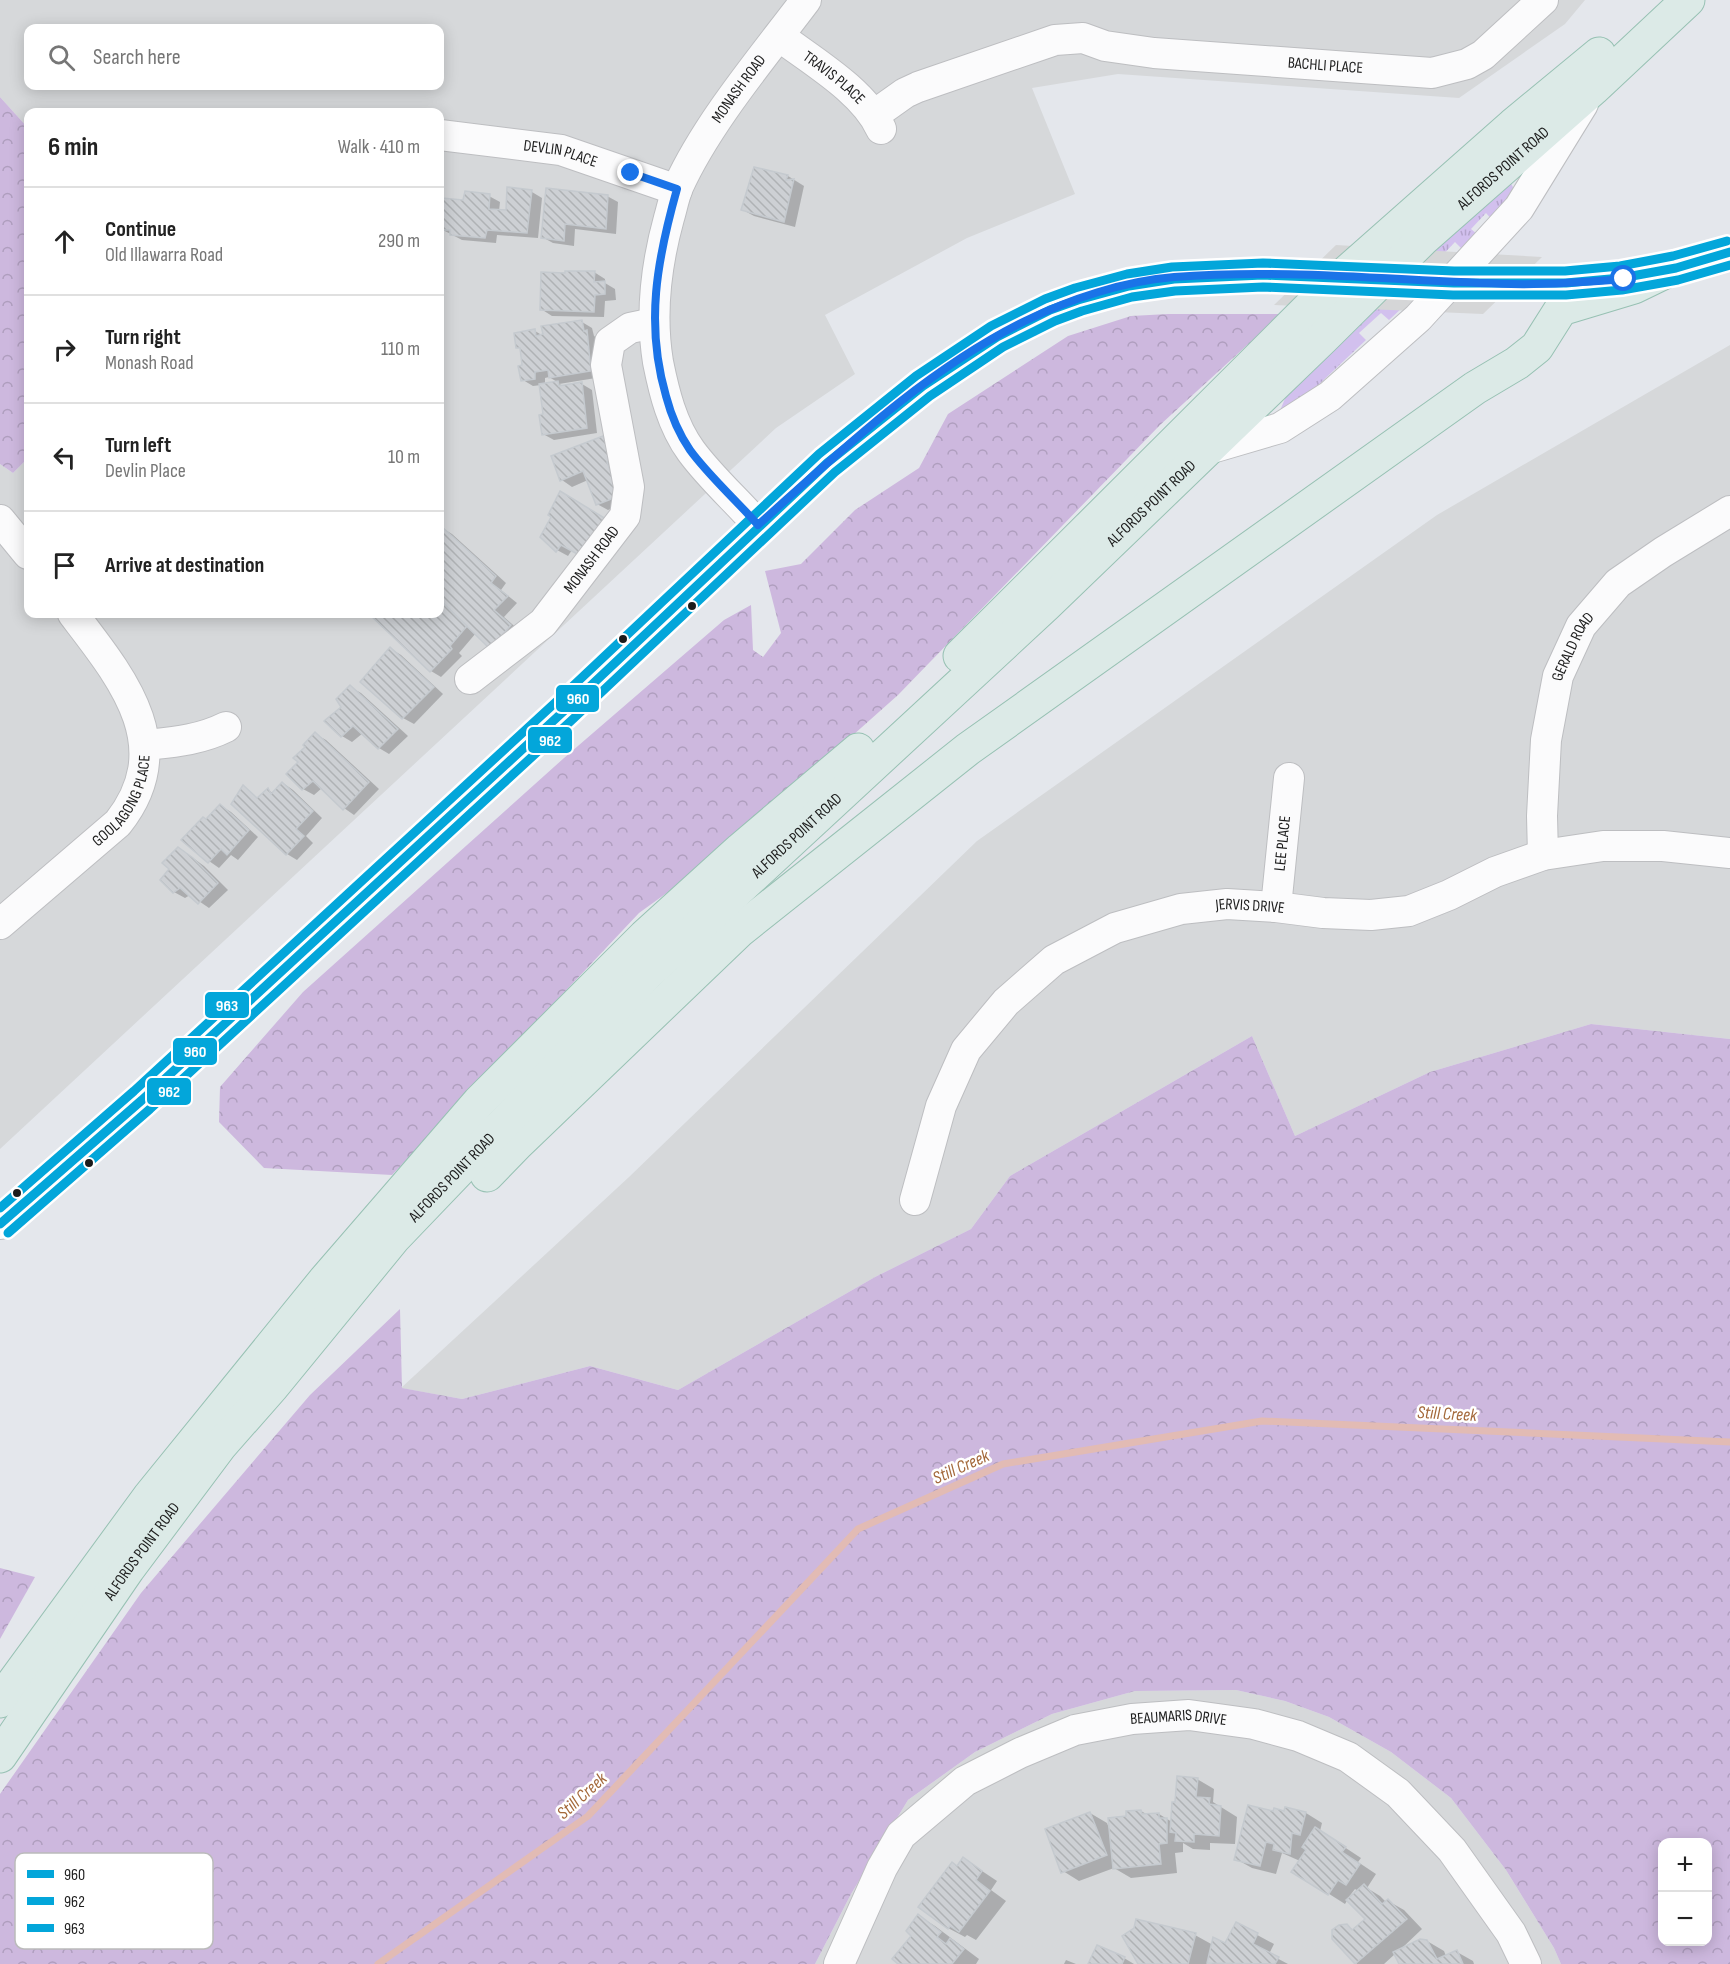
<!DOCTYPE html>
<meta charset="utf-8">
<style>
:root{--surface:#fff;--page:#f2f2f2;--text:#222;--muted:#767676;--line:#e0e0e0}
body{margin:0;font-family:"Sofia Sans Condensed",sans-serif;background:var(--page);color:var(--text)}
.controls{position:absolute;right:18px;bottom:18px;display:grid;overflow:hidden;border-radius:12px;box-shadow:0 3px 15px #0003}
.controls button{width:54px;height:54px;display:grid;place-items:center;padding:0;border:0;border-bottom:2px solid var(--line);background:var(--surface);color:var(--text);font:30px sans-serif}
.stop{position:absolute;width:18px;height:18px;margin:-14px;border:4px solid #1a73e8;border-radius:50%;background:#fff}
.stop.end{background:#1a73e8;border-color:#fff;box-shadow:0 2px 6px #0008}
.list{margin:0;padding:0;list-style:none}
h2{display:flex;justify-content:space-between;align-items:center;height:78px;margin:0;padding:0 24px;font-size:26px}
h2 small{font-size:20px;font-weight:400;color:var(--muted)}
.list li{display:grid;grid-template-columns:39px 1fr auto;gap:18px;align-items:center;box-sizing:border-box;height:108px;padding:0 24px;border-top:2px solid var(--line)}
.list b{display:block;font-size:22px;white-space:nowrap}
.list p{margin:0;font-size:20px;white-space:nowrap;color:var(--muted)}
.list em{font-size:20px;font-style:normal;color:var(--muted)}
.icon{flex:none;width:33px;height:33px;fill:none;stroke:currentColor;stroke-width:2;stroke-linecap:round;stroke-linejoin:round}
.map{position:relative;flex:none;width:1730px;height:1964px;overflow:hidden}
.search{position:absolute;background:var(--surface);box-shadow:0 3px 15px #0003;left:24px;top:24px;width:420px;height:66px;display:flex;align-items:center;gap:15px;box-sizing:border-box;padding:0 21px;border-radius:12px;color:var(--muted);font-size:22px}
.panel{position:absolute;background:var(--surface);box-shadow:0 3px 15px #0003;left:24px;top:108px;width:420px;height:510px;border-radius:12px}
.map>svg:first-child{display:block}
</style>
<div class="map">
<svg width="1730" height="1964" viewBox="0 0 1730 1964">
<defs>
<pattern id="grass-tufts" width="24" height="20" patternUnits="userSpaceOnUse" patternTransform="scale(1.5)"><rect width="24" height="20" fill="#d2c0ee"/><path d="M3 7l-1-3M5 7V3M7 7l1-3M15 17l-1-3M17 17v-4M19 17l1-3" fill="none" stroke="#b4a4cc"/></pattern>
<pattern id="forest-crowns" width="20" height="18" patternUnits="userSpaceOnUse" patternTransform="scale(1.5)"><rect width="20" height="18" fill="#cdb8de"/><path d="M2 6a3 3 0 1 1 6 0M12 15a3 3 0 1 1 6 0" fill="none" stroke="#af9ebe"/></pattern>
<pattern id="building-back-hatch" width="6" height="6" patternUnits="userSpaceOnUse" patternTransform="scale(1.5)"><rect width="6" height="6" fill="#cdd0d4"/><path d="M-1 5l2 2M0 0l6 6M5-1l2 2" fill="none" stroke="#afb2b5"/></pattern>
</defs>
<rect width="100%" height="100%" fill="#e4e7ec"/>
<g fill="#d6d8da" fill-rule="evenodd">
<path d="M0,0h1585l-20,24 -106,74 -341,-24 -86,14 43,106 -108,44 -142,77 30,59 -79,54 -776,721v-685l13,9 15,-15v156h412v-502h-412v16l-28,-31zM28,28h412v58h-412z"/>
<path d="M1730,345v694l-139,-15 -161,48 -135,64 -43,-100 -242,140 -39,53 -96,48 -197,113 -88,-24 -128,33 -61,-11 228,-211 348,-336 460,-326z"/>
<path d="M1236,1690l49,11 44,16 62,35 60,46 55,72 48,78 7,16h-746l36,-70 57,-94 67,-48 77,-38 83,-23z"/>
</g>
<path fill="url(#grass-tufts)" d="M1509,180l5,9 -20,33 -8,-9 -15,16 7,6 -16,14 -7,-7 -19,20 7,8 -54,50 -8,-7 -22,20 7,7 -68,64 -19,9 10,-24z"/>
<g fill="url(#forest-crowns)" fill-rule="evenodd">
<path d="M0,97l28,31v330l-15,15 -13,-9z"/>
<path d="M1168,314h113l-121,111 -262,270 -183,163 -76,55 -247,262 -128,-7 -45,-46 1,-35 83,-95 261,-234 160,-138 27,-15 2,45 10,7 18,-24 -16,-62 36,-7 54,-54 64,-42 29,-54 120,-78 63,-20z"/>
<path d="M1591,1024l139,15v925h-169l-7,-16 -48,-78 -55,-72 -60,-46 -62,-35 -44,-16 -49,-11 -101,1 -83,23 -77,38 -67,48 -57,94 -36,70h-815v-170l141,-201 169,-198 90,-86 2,79 60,11 128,-33 88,24 197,-113 96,-48 39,-53 242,-140 43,100 135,-64zM1662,1842h46v100h-46z"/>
<path d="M0,1568l35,9 -35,62z"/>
</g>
<path fill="#d5d6d7" d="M1336,245l206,12 -59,57 -209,-9z"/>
<g fill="#0003" fill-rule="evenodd">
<path d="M755,169l33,7 16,10 -9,41 -41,-11 -11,-6z"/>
<path d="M532,192l10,6 -4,40 -41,-3 -1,8 -34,-3 -21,-11 24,-27 24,-6 11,6 -1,9 9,1z"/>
<path d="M607,196l11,6 -2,32 -41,-5 -1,17 -21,-3 -11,-6z"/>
<path d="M594,272l11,7v4l10,6 1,11 -11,1 -1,16 -52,-1 -11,-7z"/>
<path d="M582,322l10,6 2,8 3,2 5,39 -43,7 5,2 18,-2 10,6 5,43 -43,7 -11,-6 1,-19 -3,-30 -8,1 -10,-6v-13l12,-36 10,6zM549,377l10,6 -14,1v-6z"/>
<path d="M603,438l11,6 14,58 -20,8 -11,-6 -9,-24 -16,7 -10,-7 -9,-23z"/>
<path d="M442,528l10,6 54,49 -5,7 16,13 -13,14 17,15 -20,22 -25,-21 -17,20 3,3 -21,21 -10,-6 -60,-57h69v-84z"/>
<path d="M542,536l30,14 -4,6 -11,-6z"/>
<path d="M391,649l10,6 42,39 -29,30 -11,-6 -41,-36z"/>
<path d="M350,687l11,6 47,43 -19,18 -10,-6 -16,-15 -11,9 -10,-6 1,-29z"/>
<path d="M315,734l11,6 53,49 -25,26 -10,-7 -22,-20 -8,7 -11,-6 -2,-27z"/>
<path d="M283,783l10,7 29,28 -16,18 7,7 -16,17 -10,-6 -54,-51 10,-16 16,12 9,-9 5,3z"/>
<path d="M221,806l10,6 27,25 -20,23 -7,-5 -12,13 -10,-7 -2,-40z"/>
<path d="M189,855l15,11 24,24 -19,18 -19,-13 -5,3 -11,-6z"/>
<path d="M1197,1779l17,10 -1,13 24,15 -2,27 -25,-1v7l-17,-1 -10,-6v9l-8,1 2,20 -46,5 -17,-10 -35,13 -16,-10 27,-58 17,10 3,8 18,-14 13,-6 7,4 11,-1 13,8 4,-18z"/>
<path d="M1275,1813h31l16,10 -2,8 41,27 -3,4 18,12 -9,14 13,8 6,6 2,-1 16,9 18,19 -21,20 26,-8 17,10 2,5 11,-4 16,9 1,3h-74l-5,-10 -11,10h-27l-23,-25 12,-13 8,4 13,-10 -19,-21 -3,5 -52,-33 7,-10 -18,-8 -6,21 -24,-6 -16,-9zM1355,1889l3,2 -10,7z"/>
<path d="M964,1859l33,22 -6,9 15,11 -30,39 -9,-5 -2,2 -17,-9 10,-61z"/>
<path d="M919,1916l16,10 44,33 -3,5h-75l12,-29z"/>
<path d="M1237,1924l37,20 -5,10 19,10h-75l-6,-3v3h-67l55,-29 18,10h13z"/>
<path d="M1124,1958l10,6h-44z"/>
<path d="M1066,1960l10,4h-12z"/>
</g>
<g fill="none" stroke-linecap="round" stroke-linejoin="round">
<path stroke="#e2bbb4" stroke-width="7" d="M378,1964l210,-148 270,-287 145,-65 259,-43 468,21"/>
</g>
<g fill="url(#building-back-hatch)" stroke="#c5cacf" stroke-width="1.5">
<path d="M754,167l34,8 -2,5 8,-1 -10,43 -43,-12z"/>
<path d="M507,187l25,3 -5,43 -40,-3 -2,8 -35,-3v-5h-10l2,-32 21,2 2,-9 25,3 -1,15 17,1z"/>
<path d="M546,188l62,7 -2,34 -41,-5 -1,17 -23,-3z"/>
<path d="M565,271h30l-1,11 11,-1v13l-10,1 -1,17 -54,-2 1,-38 24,1z"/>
<path d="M582,320l2,11 3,-1 4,41 -42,7 -1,-8 -13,2v7l-14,2 -3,-15 4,-1 -2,-17h-4l-2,-15 21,-4 1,7 7,-2 -2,-8z"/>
<path d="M558,381l1,5 23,-4 5,46 -45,7 -3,-20 4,-1 -4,-30z"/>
<path d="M603,436l10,24 -6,2 12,34 -23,9 -13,-34 -23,10 -9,-25z"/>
<path d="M560,491l46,28 -27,36 -18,-10 -5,7 -16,-15 11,-20 -3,-2z"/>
<path d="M441,526l55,50 -5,7 17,13 -14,14 17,15 -21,24 -50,-49v-72z"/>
<path d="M440,600l27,26 -17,20 2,3 -22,23 -61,-58h71z"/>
<path d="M390,647l44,40 -32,32 -42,-37z"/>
<path d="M350,685l48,44 -20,20 -25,-23 -12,11 -17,-16 17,-14 -5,-8z"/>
<path d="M315,732l54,50 -26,28 -30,-29 -11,9 -16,-16 12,-12 -5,-4 12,-11 -2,-2z"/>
<path d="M282,782l31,29 -17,18 8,7 -18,19 -55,-51 12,-19 14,13 11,-10 3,6z"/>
<path d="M220,804l29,26 -22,25 -6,-6 -13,14 -27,-23 22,-23 3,2z"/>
<path d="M178,847l15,11 25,25 -20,21 -18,-16 -7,5 -13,-13 9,-11 -7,-6z"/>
<path d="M1177,1776l21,2 -2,19 14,1 -1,6 12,2 -2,30 -25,-2v8l-19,-1 1,-8 -6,-1 2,-30h3z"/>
<path d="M1248,1805l25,6 1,-3 10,3 1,-4 21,5 -6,23 -8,-2 -2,21 -17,-4 1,-6 -8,-2 -6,24 -26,-6z"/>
<path d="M1141,1810l1,4 17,-1v5h8v25l-8,1 2,20 -48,5 -5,-51 18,-2v-5z"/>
<path d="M1090,1812l17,43 -46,18 -16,-44z"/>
<path d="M1315,1827l31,20 -4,5 18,12 -14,21 -8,-5 -10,15 -37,-23 15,-22 -4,-3z"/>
<path d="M963,1857l19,14 -6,9 14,11 -31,41 -9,-6 -2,3 -30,-22 34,-45 5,4z"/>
<path d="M1364,1884l18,20 6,-5 19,20 -52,45 -23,-25v-9l7,-5 8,-1 5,6 13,-11 -19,-19z"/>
<path d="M918,1914l23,18 -4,5 9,7 4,-6 14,11 -12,15h-54l-6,-5 19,-23 -5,-5z"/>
<path d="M1136,1919l60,14 -8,31h-50l-16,-28 12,-8z"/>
<path d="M1236,1922l22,11 -5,11 26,13 -4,7 -68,-1 6,-26 12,6z"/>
<path d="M1420,1939l7,1 10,19 20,-9 6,14h-64l-6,-12z"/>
<path d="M1097,1945l28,12 -3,7h-34z"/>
</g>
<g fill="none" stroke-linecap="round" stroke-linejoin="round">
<g stroke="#bdbec1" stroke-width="32">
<g id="minor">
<path id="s1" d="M779,36c33,25 85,55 102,93"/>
<path id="s2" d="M874,115l31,-22 13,-6 137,-47 28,-2 22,8 49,7 278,20 35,-9 16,-9 60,-55"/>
<path id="s3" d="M440,135l121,15 116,40"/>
<path d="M1514,284c74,-2 146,-5 216,-32"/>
<path d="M1205,450l75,-22 50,-32 88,-78 101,-110 64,-104"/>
<path d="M0,520l28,34"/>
<path id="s4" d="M758,525c-22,-25 -48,-48 -67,-74 -19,-26 -27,-59 -33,-89 -8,-49 -2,-97 11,-144 3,-10 5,-21 9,-31 29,-64 85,-130 128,-187"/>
<path id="s5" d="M470,679l73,-56 82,-107 4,-29 -23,-122 4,-23 20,-14 24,-5"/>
<path d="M146,745c28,-3 54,-5 80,-18"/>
<path id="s6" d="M1543,855l-1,-39 4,-76 12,-64 23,-50 37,-43 45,-31 67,-41"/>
<path id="s7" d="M1276,907l13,-129"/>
<path id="s8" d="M0,924l118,-101c61,-77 4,-145 -45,-209"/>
<path id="s9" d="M915,1200l26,-94 25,-56 40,-48 48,-42 61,-32 66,-19 46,-5 49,3 47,6 48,2 38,-4 40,-16 46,-23 48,-17 60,-9h60l67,7"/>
<path d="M0,1224l61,-55 81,-69 485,-448 131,-127 110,-97 67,-52 57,-37 34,-18 75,-29 72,-15 69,-2 62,1"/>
<path id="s10" d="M839,1964l43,-96 19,-33 64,-54 55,-28 55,-23 57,-11 57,-4 65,9 44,12 50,21 50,36 54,57 59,83 15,31"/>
</g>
</g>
<g stroke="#97c1b3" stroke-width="35">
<g id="highway">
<path d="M960,656l371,-370 182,-161 86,-71"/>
<path d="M487,1175l31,-32 221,-212 229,-182 507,-361 42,-25 20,-16 24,-38 73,-22 33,-16"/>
<path d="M0,1701l149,-204 176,-217 154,-178 166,-166 96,-87 117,-99"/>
<path id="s11" d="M0,1756l128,-187 92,-123 52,-59 122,-149 252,-263 400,-370 277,-267 99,-98 171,-151 95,-89"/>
</g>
</g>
<use href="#minor" stroke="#fbfbfc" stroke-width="30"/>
<use href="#highway" stroke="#dceae7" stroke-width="33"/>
<g stroke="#bdbec1" stroke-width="32" stroke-linecap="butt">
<path id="minor-bridge" d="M1304,276l210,8"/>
</g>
<use href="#minor-bridge" stroke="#fbfbfc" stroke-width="30"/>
<g stroke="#fff" stroke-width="14">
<path id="bus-1" d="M0,1224l142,-124 423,-390 262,-247 96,-77 74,-49 53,-27 28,-10 51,-14 45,-7 89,-4 191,8h112l55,-5 55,-10 54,-16"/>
</g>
<g stroke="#fff" stroke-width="14">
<path id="bus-2" d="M8,1233l142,-124 423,-390 262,-247 95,-76 73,-49 52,-26 27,-10 50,-14 43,-6 88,-4 190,8h113l56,-5 56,-10 52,-15"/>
</g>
<g stroke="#fff" stroke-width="14">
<path id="bus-3" d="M0,1208l134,-117 423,-390 262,-247 97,-78 75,-50 54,-27 30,-11 52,-14 45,-7 91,-4 191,8h111l55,-5 53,-10 54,-15"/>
</g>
<use href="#bus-1" stroke="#03a6da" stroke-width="9"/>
<use href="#bus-2" stroke="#03a6da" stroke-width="9"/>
<use href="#bus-3" stroke="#03a6da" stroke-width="9"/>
</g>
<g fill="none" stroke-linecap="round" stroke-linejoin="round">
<path stroke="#1a73e8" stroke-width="8" d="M631,173l46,16c-20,71 -32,135 -11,207 5,19 13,38 24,54 18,25 47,51 68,75 83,-74 166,-154 267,-204 45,-22 99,-40 149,-44 112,-9 225,4 337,7 38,1 76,-2 113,-5"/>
</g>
<g fill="#1c1c1c" stroke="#fff" stroke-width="2">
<circle cx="692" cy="606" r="5"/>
<circle cx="623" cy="639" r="5"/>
<circle cx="89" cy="1163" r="5"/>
<circle cx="17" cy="1193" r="5"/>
</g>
<g text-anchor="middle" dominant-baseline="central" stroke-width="5" stroke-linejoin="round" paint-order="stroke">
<g font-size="16" fill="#1c1c1c" stroke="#fff">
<text stroke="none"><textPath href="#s2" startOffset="470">BACHLI PLACE</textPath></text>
<text stroke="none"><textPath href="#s1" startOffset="69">TRAVIS PLACE</textPath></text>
<text stroke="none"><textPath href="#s4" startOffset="489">MONASH ROAD</textPath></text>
<text stroke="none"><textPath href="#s3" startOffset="122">DEVLIN PLACE</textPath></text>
<text stroke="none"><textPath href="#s11" startOffset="2193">ALFORDS POINT ROAD</textPath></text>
<text stroke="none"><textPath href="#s11" startOffset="1707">ALFORDS POINT ROAD</textPath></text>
<text stroke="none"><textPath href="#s5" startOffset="172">MONASH ROAD</textPath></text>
<text stroke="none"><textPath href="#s6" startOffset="213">GERALD ROAD</textPath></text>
<text stroke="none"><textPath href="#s8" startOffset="177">GOOLAGONG PLACE</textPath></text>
<text stroke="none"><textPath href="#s11" startOffset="1221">ALFORDS POINT ROAD</textPath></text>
<text stroke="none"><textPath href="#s7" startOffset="64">LEE PLACE</textPath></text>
<text stroke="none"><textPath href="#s9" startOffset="492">JERVIS DRIVE</textPath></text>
<text stroke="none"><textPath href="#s11" startOffset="735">ALFORDS POINT ROAD</textPath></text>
<text stroke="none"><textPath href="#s11" startOffset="249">ALFORDS POINT ROAD</textPath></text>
<text stroke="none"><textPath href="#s10" startOffset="453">BEAUMARIS DRIVE</textPath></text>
</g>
<g font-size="18" font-style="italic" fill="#a4693b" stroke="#fff">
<text transform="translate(1447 1414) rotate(3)">Still Creek</text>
<text transform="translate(961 1467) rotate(-24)">Still Creek</text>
<text transform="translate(582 1796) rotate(-42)">Still Creek</text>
</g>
</g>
<rect x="15" y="1853" width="198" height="96" rx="9" fill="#fff" stroke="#bbb" stroke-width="1.5"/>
<rect x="27" y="1870" width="27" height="8" fill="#03a6da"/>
<rect x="27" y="1897" width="27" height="8" fill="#03a6da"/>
<rect x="27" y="1924" width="27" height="8" fill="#03a6da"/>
<g font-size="16" fill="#1c1c1c">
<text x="64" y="1880">960</text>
<text x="64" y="1907">962</text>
<text x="64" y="1934">963</text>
</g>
<g stroke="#fff" stroke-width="2">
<rect x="555" y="684" width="45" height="29" rx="6" fill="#03a6da"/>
<rect x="527" y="726" width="46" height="28" rx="6" fill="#03a6da"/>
<rect x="204" y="991" width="46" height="28" rx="6" fill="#03a6da"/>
<rect x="172" y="1037" width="46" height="29" rx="6" fill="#03a6da"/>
<rect x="146" y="1077" width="46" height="29" rx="6" fill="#03a6da"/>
</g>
<g font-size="16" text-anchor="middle" font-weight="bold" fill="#fff">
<text x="578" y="704">960</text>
<text x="550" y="746">962</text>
<text x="227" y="1011">963</text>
<text x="195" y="1057">960</text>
<text x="169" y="1097">962</text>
</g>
</svg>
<div class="controls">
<button>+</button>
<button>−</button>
</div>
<div class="stop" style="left:1624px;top:279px"></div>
<div class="stop end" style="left:631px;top:173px"></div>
<div class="search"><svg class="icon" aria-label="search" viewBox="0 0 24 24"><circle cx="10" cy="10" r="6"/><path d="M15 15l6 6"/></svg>Search here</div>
<section class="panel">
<h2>6 min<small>Walk · 410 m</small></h2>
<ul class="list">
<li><svg class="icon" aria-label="ahead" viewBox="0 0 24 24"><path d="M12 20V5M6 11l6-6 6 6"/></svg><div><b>Continue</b><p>Old Illawarra Road</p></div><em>290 m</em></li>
<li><svg class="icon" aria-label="right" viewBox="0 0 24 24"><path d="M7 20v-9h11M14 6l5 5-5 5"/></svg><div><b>Turn right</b><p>Monash Road</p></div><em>110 m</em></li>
<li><svg class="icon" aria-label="left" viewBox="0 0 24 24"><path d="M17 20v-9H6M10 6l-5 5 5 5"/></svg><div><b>Turn left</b><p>Devlin Place</p></div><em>10 m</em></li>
<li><svg class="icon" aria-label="arrive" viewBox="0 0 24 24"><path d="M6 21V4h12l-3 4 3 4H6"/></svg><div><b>Arrive at destination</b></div></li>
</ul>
</section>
</div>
